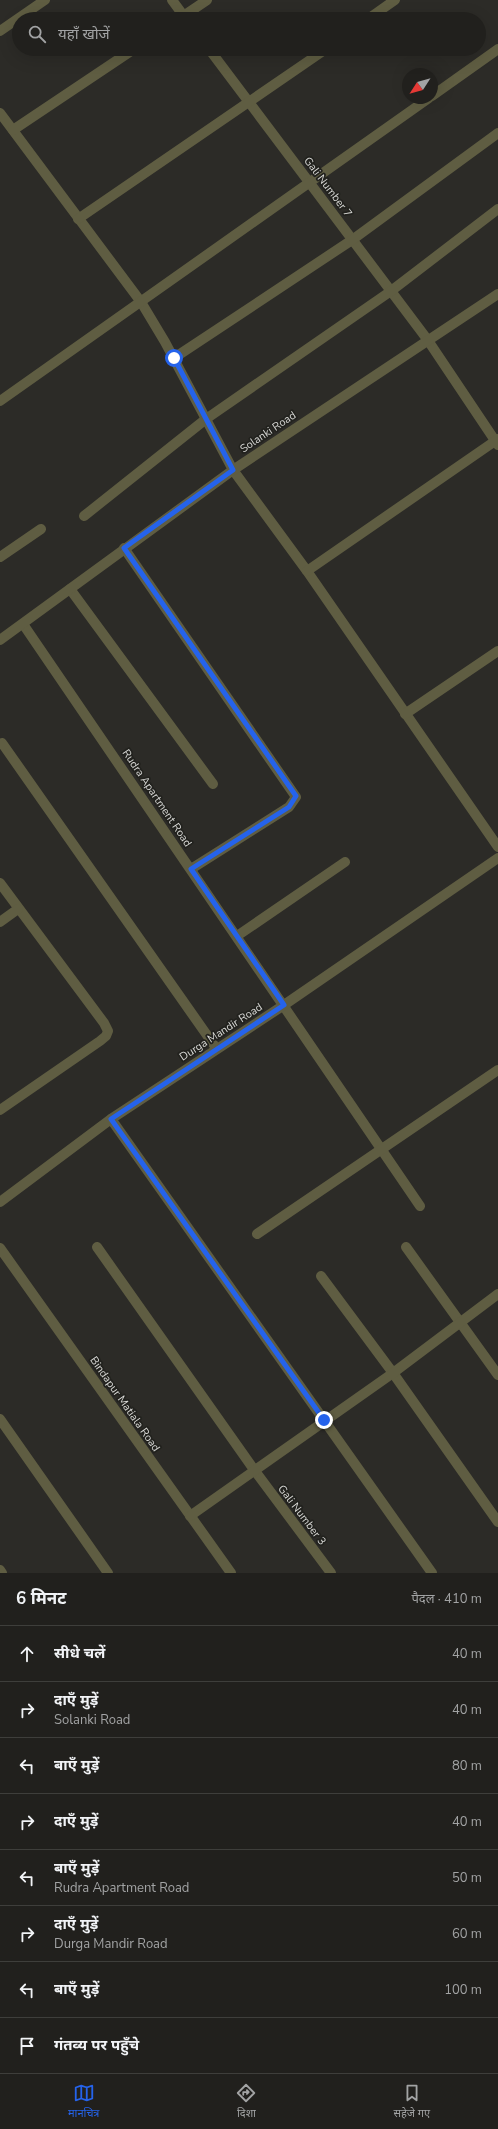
<!DOCTYPE html>
<html lang="hi">
<meta charset="utf-8">
<style>
:root{--surface:#21201d;--page:#2d2d2a;--text:#f1f3f6;--muted:#a2a3a4;--line:#3e3e3b;--accent:#2563eb}
body{margin:0;font-family:"Nunito Sans","Noto Sans Devanagari",sans-serif;background:var(--page);color:var(--text)}
.compass{position:absolute;left:402px;top:68px;width:36px;height:36px;border-radius:50%;background:var(--surface);box-shadow:0 4px 16px #0002;rotate:234deg}
.stop{position:absolute;width:12px;height:12px;margin:-9px;border:3px solid #2563eb;border-radius:50%;background:#fff}
.stop.end{background:#2563eb;border-color:#fff;box-shadow:0 1px 4px #0008}
.list{margin:0;padding:0;list-style:none}
h2{display:flex;justify-content:space-between;align-items:center;height:52px;margin:0;padding:0 16px;font-size:17px}
h2 small{font-size:13px;font-weight:400;color:var(--muted)}
.list li{display:grid;grid-template-columns:26px 1fr auto;gap:12px;align-items:center;box-sizing:border-box;height:56px;padding:0 16px;border-top:1px solid var(--line)}
.list b{display:block;font-size:15px;white-space:nowrap}
.list p{margin:0;font-size:13px;white-space:nowrap;color:var(--muted)}
.list em{font-size:13px;font-style:normal;color:var(--muted)}
.icon{flex:none;width:22px;height:22px;fill:none;stroke:currentColor;stroke-width:2;stroke-linecap:round;stroke-linejoin:round}
.map{position:relative;flex:none;width:498px;height:1573px;overflow:hidden}
.search{position:absolute;background:var(--surface);box-shadow:0 4px 16px #0002;left:12px;right:12px;top:12px;height:44px;display:flex;align-items:center;gap:10px;box-sizing:border-box;padding:0 14px;border-radius:22px;color:var(--muted);font-size:15px}
.sheet{height:500px;background:var(--surface)}
nav{display:flex;justify-content:space-around;align-items:center;box-sizing:border-box;height:56px;border-top:1px solid var(--line);background:var(--surface);font-size:11px;color:var(--muted)}
nav a{display:grid;justify-items:center;gap:2px}
nav .on{color:var(--accent)}
.map>svg:first-child{display:block}
</style>
<div class="map">
<svg width="498" height="1573" viewBox="0 0 498 1573">
<rect width="100%" height="100%" fill="#2c2b27"/>
<g fill="none" stroke-linecap="round" stroke-linejoin="round">
<g stroke="#5f5d42" stroke-width="10">
<path d="M172,0l14,19"/>
<path d="M179,19l28,-19"/>
<path d="M368,19l27,-19"/>
<path d="M0,31l45,-31"/>
<path d="M209,49l218,290 71,106"/>
<path d="M432,96l66,-47"/>
<path d="M0,113l141,189 24,40 68,128 74,101 191,276"/>
<path d="M13,130l121,-81"/>
<path d="M78,219l248,-170"/>
<path d="M174,358l178,-118 146,-107"/>
<path d="M0,401l429,-303"/>
<path d="M84,516l122,-97 185,-128 107,-82"/>
<path d="M124,548l172,249 -7,10 -98,62"/>
<path d="M0,557l41,-28"/>
<path d="M307,571l191,-132"/>
<path d="M70,589l143,195"/>
<path d="M23,624l397,582"/>
<path d="M0,640l233,-170 265,-176"/>
<path d="M405,714l93,-63"/>
<path d="M2,743l214,305"/>
<path d="M0,883l104,140 4,8 -2,5 -6,5 -100,69"/>
<path d="M0,922l18,-13"/>
<path d="M237,936l108,-74"/>
<path d="M111,1119l321,454"/>
<path d="M0,1202l111,-83 173,-114 214,-147"/>
<path d="M257,1234l241,-164"/>
<path d="M97,1247l158,224 76,102"/>
<path d="M406,1247l92,128"/>
<path d="M0,1248l231,325"/>
<path d="M321,1276l72,97 105,149"/>
<path d="M0,1419l108,154"/>
<path d="M190,1516l203,-143 105,-79"/>
<path d="M0,1570l2,3"/>
</g>
</g>
<g fill="none" stroke-linecap="round" stroke-linejoin="round">
<path stroke="#2563eb" stroke-width="5" d="M174,358l59,112 -109,78 172,248 -7,11 -98,62 93,136 -173,114 213,301"/>
</g>
<g text-anchor="middle" dominant-baseline="central" stroke-width="3.5" stroke-linejoin="round" paint-order="stroke">
<g font-size="11" fill="#d8d8d5" stroke="#22221e">
<text transform="translate(328 187) rotate(53)">Gali Number 7</text>
<text transform="translate(268 432) rotate(-34)">Solanki Road</text>
<text transform="translate(157 798) rotate(56)">Rudra Apartment Road</text>
<text transform="translate(221 1032) rotate(-33)">Durga Mandir Road</text>
<text transform="translate(125 1404) rotate(55)">Bindapur Matiala Road</text>
<text transform="translate(302 1515) rotate(53)">Gali Number 3</text>
</g>
</g>
</svg>
<svg class="compass" viewBox="-18 -18 36 36"><path d="M0-13l5 13h-10z" fill="#e53935"/><path d="M0 13l5-13h-10z" fill="#a2a3a4"/></svg>
<div class="stop" style="left:174px;top:358px"></div>
<div class="stop end" style="left:324px;top:1420px"></div>
<div class="search"><svg class="icon" aria-label="search" viewBox="0 0 24 24"><circle cx="10" cy="10" r="6"/><path d="M15 15l6 6"/></svg>यहाँ खोजें</div>
</div>
<section class="sheet">
<h2>6 मिनट<small>पैदल · 410 m</small></h2>
<ul class="list">
<li><svg class="icon" aria-label="ahead" viewBox="0 0 24 24"><path d="M12 20V5M6 11l6-6 6 6"/></svg><div><b>सीधे चलें</b></div><em>40 m</em></li>
<li><svg class="icon" aria-label="right" viewBox="0 0 24 24"><path d="M7 20v-9h11M14 6l5 5-5 5"/></svg><div><b>दाएँ मुड़ें</b><p>Solanki Road</p></div><em>40 m</em></li>
<li><svg class="icon" aria-label="left" viewBox="0 0 24 24"><path d="M17 20v-9H6M10 6l-5 5 5 5"/></svg><div><b>बाएँ मुड़ें</b></div><em>80 m</em></li>
<li><svg class="icon" aria-label="right" viewBox="0 0 24 24"><path d="M7 20v-9h11M14 6l5 5-5 5"/></svg><div><b>दाएँ मुड़ें</b></div><em>40 m</em></li>
<li><svg class="icon" aria-label="left" viewBox="0 0 24 24"><path d="M17 20v-9H6M10 6l-5 5 5 5"/></svg><div><b>बाएँ मुड़ें</b><p>Rudra Apartment Road</p></div><em>50 m</em></li>
<li><svg class="icon" aria-label="right" viewBox="0 0 24 24"><path d="M7 20v-9h11M14 6l5 5-5 5"/></svg><div><b>दाएँ मुड़ें</b><p>Durga Mandir Road</p></div><em>60 m</em></li>
<li><svg class="icon" aria-label="left" viewBox="0 0 24 24"><path d="M17 20v-9H6M10 6l-5 5 5 5"/></svg><div><b>बाएँ मुड़ें</b></div><em>100 m</em></li>
<li><svg class="icon" aria-label="arrive" viewBox="0 0 24 24"><path d="M6 21V4h12l-3 4 3 4H6"/></svg><div><b>गंतव्य पर पहुँचे</b></div></li>
</ul>
</section>
<nav>
<a class="on"><svg class="icon" aria-label="map" viewBox="0 0 24 24"><path d="M3 6l6-2 6 2 6-2v14l-6 2-6-2-6 2zM9 4v14M15 6v14"/></svg>मानचित्र</a>
<a><svg class="icon" aria-label="directions" viewBox="0 0 24 24"><path d="M12 3l9 9-9 9-9-9zM9 14v-3h6M13 9l2 2-2 2"/></svg>दिशा</a>
<a><svg class="icon" aria-label="saved" viewBox="0 0 24 24"><path d="M7 4h10v16l-5-4-5 4z"/></svg>सहेजे गए</a>
</nav>
